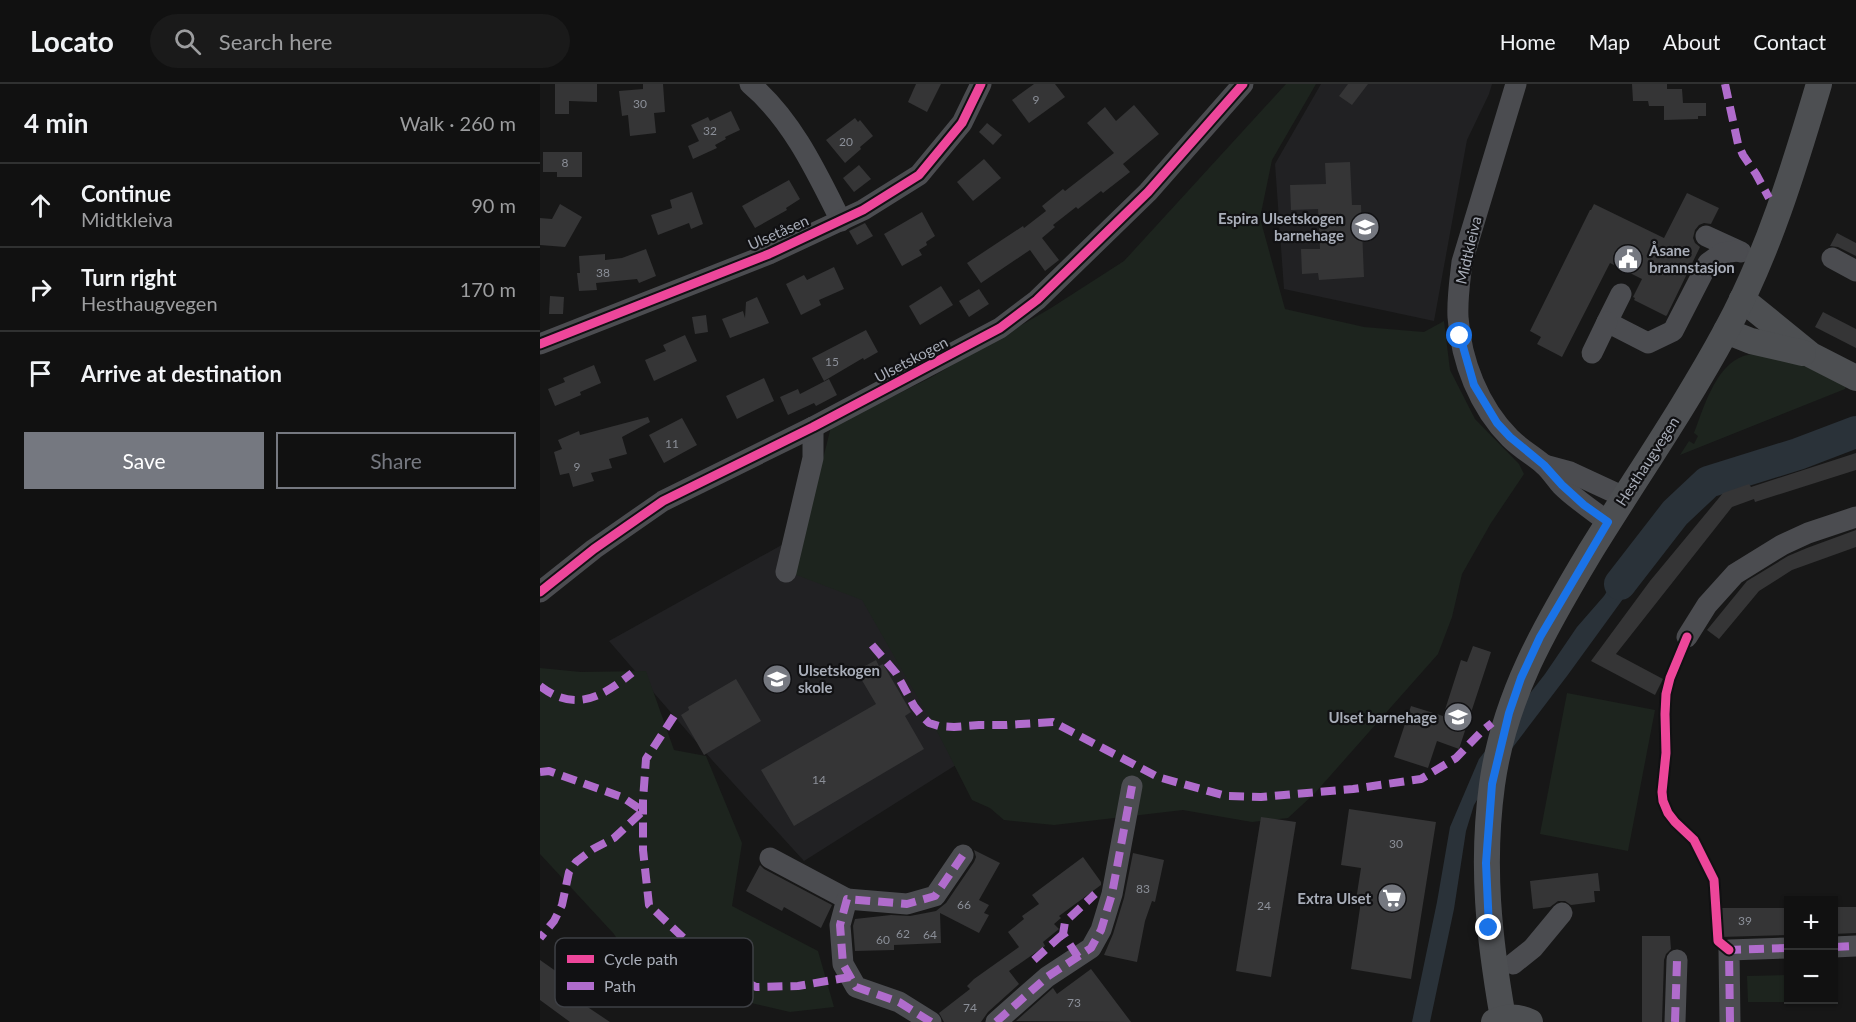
<!DOCTYPE html>
<meta charset="utf-8">
<style>
:root{--surface:#111;--page:#1a1a1a;--text:#f1f3f6;--muted:#9c9d9f;--line:#303131;--accent:#757880}
body{margin:0;font-family:Lato,sans-serif;background:var(--page);color:var(--text)}
.controls{position:absolute;right:18px;bottom:18px;display:grid;overflow:hidden;border-radius:0px;box-shadow:0 2px 4px #0004}
.controls button{width:54px;height:54px;display:grid;place-items:center;padding:0;border:0;border-bottom:2px solid var(--line);background:var(--surface);color:var(--text);font:30px sans-serif}
.stop{position:absolute;width:18px;height:18px;margin:-14px;border:4px solid #1a73e8;border-radius:50%;background:#fff}
.stop.end{background:#1a73e8;border-color:#fff;box-shadow:0 2px 6px #0008}
.list{margin:0;padding:0;list-style:none}
h2{display:flex;justify-content:space-between;align-items:center;height:78px;margin:0;padding:0 24px;font-size:26px}
h2 small{font-size:20px;font-weight:400;color:var(--muted)}
.list li{display:grid;grid-template-columns:39px 1fr auto;gap:18px;align-items:center;box-sizing:border-box;height:84px;padding:0 24px;border-top:2px solid var(--line)}
.list b{display:block;font-size:22px;white-space:nowrap}
.list p{margin:0;font-size:20px;white-space:nowrap;color:var(--muted)}
.list em{font-size:20px;font-style:normal;color:var(--muted)}
.actions{display:flex;gap:12px;padding:18px 24px}
.actions a{flex:1;padding:14px 0;border:2px solid var(--accent);border-radius:0px;text-align:center;font-size:21px;color:var(--accent)}
.actions .main{background:var(--accent);color:#fff}
.icon{flex:none;width:33px;height:33px;fill:none;stroke:currentColor;stroke-width:2;stroke-linecap:round;stroke-linejoin:round}
.map{position:relative;flex:none;width:1316px;height:938px;overflow:hidden}
header{display:flex;align-items:center;gap:36px;box-sizing:border-box;height:84px;padding:0 30px;background:var(--surface);border-bottom:2px solid var(--line)}
header strong{font-size:28px}
nav{display:flex;gap:33px;margin-inline-start:auto;font-size:21px}
.search{width:420px;height:54px;background:var(--page);display:flex;align-items:center;gap:15px;box-sizing:border-box;padding:0 21px;border-radius:33px;color:var(--muted);font-size:22px}
main{display:flex}
aside{flex:1;background:var(--surface)}
.map>svg:first-child{display:block}
</style>
<header>
<strong>Locato</strong>
<div class="search"><svg class="icon" aria-label="search" viewBox="0 0 24 24"><circle cx="10" cy="10" r="6"/><path d="M15 15l6 6"/></svg>Search here</div>
<nav><a>Home</a><a>Map</a><a>About</a><a>Contact</a></nav>
</header>
<main>
<aside>
<h2>4 min<small>Walk · 260 m</small></h2>
<ul class="list">
<li><svg class="icon" aria-label="ahead" viewBox="0 0 24 24"><path d="M12 20V5M6 11l6-6 6 6"/></svg><div><b>Continue</b><p>Midtkleiva</p></div><em>90 m</em></li>
<li><svg class="icon" aria-label="right" viewBox="0 0 24 24"><path d="M7 20v-9h11M14 6l5 5-5 5"/></svg><div><b>Turn right</b><p>Hesthaugvegen</p></div><em>170 m</em></li>
<li><svg class="icon" aria-label="arrive" viewBox="0 0 24 24"><path d="M6 21V4h12l-3 4 3 4H6"/></svg><div><b>Arrive at destination</b></div></li>
</ul>
<div class="actions"><a class="main">Save</a><a>Share</a></div>
</aside>
<div class="map">
<svg width="1316" height="938" viewBox="0 0 1316 938">
<rect width="100%" height="100%" fill="#171717"/>
<g fill="#212123">
<path d="M781,0h171l-3,10 -22,46 -33,181 -150,-32 -9,-125z"/>
<path d="M283,438l136,241 -155,98 -92,-101 -103,-119z"/>
</g>
<g fill="#1d241e">
<path d="M746,0h30l-44,76 -12,58 25,91 79,18 60,5 20,-11 6,49 25,49 44,45 5,10 -33,49 -29,51 -10,43 -14,37 -123,139 -27,25 -36,4 -69,-12 -129,15 -50,-5 -14,-12 -18,-8 -33,-65 -77,-135 -68,-26 37,-147 99,-49 121,-70 73,-47z"/>
<path d="M1240,269l66,33 -1,3 -165,66 9,-14 5,3 4,-8 -4,-3c9,-23 20,-63 45,-75 11,-6 29,-4 41,-5z"/>
<path d="M0,584l41,4 65,-1 28,79 32,6 36,87 -10,63 86,45 16,56 -44,5 -124,-29 -29,-11 -23,-38 -74,-80z"/>
<path d="M1027,609l88,17 -27,141 -88,-17z"/>
<path d="M1248,891v25h14v2h-54l-1,-26z"/>
</g>
<path fill="#2a3239" d="M1101,455l11,20 -85,117 -73,96 -20,33 -8,26 -12,78 -24,113h-18l25,-120 13,-75 29,-68 66,-85 32,-47 27,-31z"/>
<g fill="none" stroke-linecap="round" stroke-linejoin="round">
<path stroke="#2a3239" stroke-width="32" d="M1080,500l55,-71 33,-31 90,-28 58,-22"/>
</g>
<g fill="#353536">
<path d="M15,0h42v18l-28,-1v13h-14z"/>
<path d="M103,0h20l2,28 -11,1 2,20 -26,3 -2,-21 -6,1 -3,-25 24,-2z"/>
<path d="M376,0h25l-14,28 -19,-10z"/>
<path d="M494,0h21l10,13 -36,26 -17,-23z"/>
<path d="M808,0h20l-16,21 -13,-9z"/>
<path d="M1092,0h35v5h15l1,14h23v13h-8v3l-34,1v-14h-15l-1,-5h-15z"/>
<path d="M594,21l25,29 -36,30 7,8 -27,21 -2,-2 -23,18 -2,-2 -23,18 2,2 -13,11 17,22 -14,11 -15,-21 -49,33 -14,-20 56,-37 1,2 22,-17 -4,-5 21,-17 2,2 49,-38 -27,-30 18,-16 11,14z"/>
<path d="M191,27l9,19 -15,7 1,2 -11,6 2,3 -24,11 -5,-13 11,-5 -8,-16 17,-8 2,4z"/>
<path d="M315,34l3,4 2,-2 13,16 -13,11 1,2 -16,14 -19,-23z"/>
<path d="M447,39l15,12 -9,10 -14,-13z"/>
<path d="M3,68h39v25h-25v-5h-14z"/>
<path d="M444,75l17,19 -28,23 -16,-19z"/>
<path d="M810,78l2,43h9l3,72 -45,3 -1,-7 -16,1 -1,-25h19l-2,-40 -27,1 -1,-25 36,-1 -1,-21z"/>
<path d="M319,81l12,14 -17,13 -11,-14z"/>
<path d="M249,96l11,19 -14,9 1,2 -32,18 -13,-22z"/>
<path d="M152,108l11,32 -12,5 -2,-6 -31,12 -7,-20 21,-7 -2,-8z"/>
<path d="M1147,109l32,15 -8,16 -7,-1 -5,2 -4,5 -2,8 2,5 5,4 -33,68 -1,1 -32,-16 1,-2 -2,-1 9,-18 -32,-16 -48,94 -25,-13 4,-7 -11,-6 60,-121h1l3,-6 70,34z"/>
<path d="M20,120l22,13 -17,30 -25,-2v-27l12,1z"/>
<path d="M382,128l13,24 -9,6 1,3 -8,5 3,5 -20,11 -18,-32z"/>
<path d="M325,139l8,13 -16,9 -8,-14z"/>
<path d="M1297,149l19,10v13l-18,-9 -8,-1z"/>
<path d="M106,165l10,27 -17,7 -2,-4 -41,4 1,7 -18,1 -2,-18h3l-1,-17 26,-2v6l17,-2z"/>
<path d="M294,183l10,22 -25,11 2,5 -20,10 -15,-31 18,-9 3,5z"/>
<path d="M401,202l12,19 -33,20 -11,-19z"/>
<path d="M439,205l10,15 -20,13 -10,-16z"/>
<path d="M10,212l14,1 -1,17h-14z"/>
<path d="M217,213l12,26 -39,15 -8,-19 21,-8 2,7 1,-16z"/>
<path d="M1283,228l33,17v19l-41,-21z"/>
<path d="M166,231l2,17 -13,2 -3,-17z"/>
<path d="M326,246l12,22 -14,8 -1,-2 -39,23 -12,-23z"/>
<path d="M145,251l12,26 -43,20 -9,-21 21,-9 -3,-6z"/>
<path d="M54,281l7,18 -21,9 1,3 -26,11 -7,-17 17,-7 -2,-4z"/>
<path d="M224,294l10,23 -37,18 -11,-23z"/>
<path d="M289,295l8,16 -21,11 -2,-3 -26,12 -8,-18 18,-8 2,5z"/>
<path d="M108,333l2,5 -28,15 5,17 -18,5 3,9 -21,5 3,8 -21,6 -4,-14 -9,2 -6,-23 8,-3 -4,-9 21,-9 1,4z"/>
<path d="M142,334l15,27 -33,18 -15,-28z"/>
<path d="M1316,369v17l-101,32 -1,-3 -22,8 -116,147 47,25 -8,16 -64,-34 59,-80 73,-88 26,-9 2,3z"/>
<path d="M1316,446v17l-64,23 -33,21 -40,48 -12,-9 40,-49 41,-25 19,-8z"/>
<path d="M933,562l18,6 -32,97 -22,-8 -9,27 -34,-11 17,-51 32,10 18,-56 6,2z"/>
<path d="M336,576l3,6 4,-2 28,48 -6,4 19,33 -130,77 -33,-56 115,-66 -16,-27 8,-5 -3,-6z"/>
<path d="M196,595l25,42 -57,34 -23,-40 8,-5 -1,-3z"/>
<path d="M809,725l87,13 -25,157 -60,-10 10,-68 -5,-1 5,-32 -20,-3z"/>
<path d="M721,733l35,5 -25,155 -35,-6z"/>
<path d="M434,766l26,13 -21,37 10,5 -5,8 5,2 -10,18 -39,-20 1,30 -47,2v5l-39,1 -2,-25 2,-7 36,-4 19,1 26,-5 10,-8 28,-41 2,-5z"/>
<path d="M593,769l31,7 -9,42 -3,-1 -7,20 -8,41 -33,-7 9,-21 11,-36z"/>
<path d="M543,773l18,25v3l-42,31 2,2 -7,6 5,5 -16,13 2,4 -36,25 10,13 -31,28 -7,10h-37l-5,-9 31,-24 -3,-3 7,-7 45,-32 -11,-15 16,-13 -2,-3 17,-12 -7,-9z"/>
<path d="M220,781l4,4 68,36 -11,23 -37,-21 -2,4 -36,-20z"/>
<path d="M1058,789l2,18h-6l1,11 -24,3 -6,-4h-7l-8,6 -17,2 -3,-28z"/>
<path d="M1293,823h23v26l-23,1z"/>
<path d="M1180,824h68v27l-68,2z"/>
<path d="M1102,852h28l1,13 -5,5 -2,6 -2,62h-20z"/>
<path d="M0,876l47,33 -7,9 30,20h-40l-30,-22z"/>
<path d="M551,885l40,53 -115,-1 37,-33 4,6z"/>
</g>
<g fill="none" stroke-linecap="round" stroke-linejoin="round">
<g stroke="#4b4c50" stroke-width="21">
<path d="M210,0c42,35 67,89 91,137"/>
<path d="M976,0l-54,178c-2,18 -5,37 -4,55 3,44 21,90 52,121 10,10 22,17 33,26 7,6 12,14 18,21 14,14 31,25 47,37"/>
<path d="M1166,152l35,16"/>
<path d="M1292,174l24,13"/>
<path d="M1081,210l-14,28 41,21 25,-12 35,-68 14,-10 15,-2"/>
<path d="M0,260l229,-90 94,-44 56,-35 43,-52 19,-39"/>
<path d="M1052,269l15,-31"/>
<path d="M1004,381l26,7 54,25"/>
<path d="M246,488l27,-114v-31"/>
<path d="M0,508l54,-43 69,-48 150,-74 187,-99 37,-28 111,-108 95,-108"/>
<path d="M1147,553l20,-32 28,-31 47,-29 26,-12 48,-16"/>
<path d="M230,774l77,41"/>
<path d="M1294,863l22,-1"/>
<path d="M973,880l20,-16 29,-35"/>
<path d="M391,938l-32,-20 -43,-15 -13,-23 -3,-39 7,-26 60,5 28,-8 28,-41"/>
<path d="M456,938l51,-45 44,-29 10,-18 11,-36 20,-108"/>
<path d="M1135,938l2,-62"/>
<path d="M1190,938l-1,-72 59,-2"/>
</g>
<g stroke="#4d4f52" stroke-width="26">
<path d="M1202,215l69,56 45,23"/>
<path d="M1186,247l25,10 52,12"/>
<path d="M963,934c-14,-80 -22,-152 -11,-233 12,-88 53,-158 98,-233 45,-73 95,-145 136,-221 42,-77 68,-163 93,-247"/>
<path d="M954,938c12,-6 24,-6 36,0"/>
</g>
<g stroke="#b06ccc" stroke-width="8" stroke-dasharray="15 8" stroke-linecap="butt">
<path d="M1185,0l13,60 5,11 13,19 13,24"/>
<path d="M332,561l24,28 18,33 7,9 8,8 10,3 15,1 25,-2h27l47,-3 105,55 68,19 35,1 92,-8 68,-10 35,-21 25,-26 11,-9"/>
<path d="M0,602c35,27 62,11 92,-13"/>
<path d="M134,632l-28,43 -3,41v50l6,55 45,43 27,21 35,18 42,-1 52,-9"/>
<path d="M0,688l9,-1 73,26 21,14 -29,27 -21,11 -17,13 -7,10 -7,33 -8,16 -14,17"/>
<path d="M1294,863l22,-1"/>
<path d="M538,873l-15,-23 2,-12 30,-28"/>
<path d="M494,876l29,-26"/>
<path d="M391,938l-32,-20 -43,-15 -13,-23 -3,-39 7,-26 60,5 28,-8 28,-41"/>
<path d="M456,938l51,-45 44,-29 10,-18 11,-36 20,-108"/>
<path d="M1135,938l2,-62"/>
<path d="M1190,938l-1,-72 59,-2"/>
</g>
<g stroke="#111113" stroke-width="13">
<g id="cycleway">
<path d="M0,260l229,-90 94,-44 56,-35 43,-52 19,-39"/>
<path d="M0,508l54,-43 69,-48 150,-74 187,-99 37,-28 111,-108 95,-108"/>
<path d="M1147,553l-17,41 -4,16 -1,20 1,39 -4,39 1,9 5,12 7,9 19,18 20,40 4,61 11,9"/>
</g>
</g>
<use href="#cycleway" stroke="#ed469a" stroke-width="9"/>
</g>
<g fill="none" stroke-linecap="round" stroke-linejoin="round">
<path stroke="#1a73e8" stroke-width="8" d="M920,252l14,49 23,38 13,14 34,28 18,20 22,20 24,17 -68,115 -19,41 -12,35 -17,71 -6,79 3,65"/>
</g>
<defs>
<g id="school-disc" transform="scale(1.5)"><circle r="9.5" fill="#757880" stroke="#111113"/><path d="M0-5L7-2L0 1L-7-2ZM-4 1L0 2.5L4 1V4Q0 6-4 4Z" fill="#fff"/></g>
<g id="civic-disc" transform="scale(1.5)"><circle r="9.5" fill="#757880" stroke="#111113"/><path d="M-.6-6.5H3V-4.5H.6V-3L4-1V1h2V6H-6V1h2V-1L-.6-3ZM-1.2 2.5V6h2.4V2.5Z" fill="#fff"/></g>
<g id="supermarket-disc" transform="scale(1.5)"><circle r="9.5" fill="#757880" stroke="#111113"/><path d="M-6-5.5h2.5l.6 2H6L4.5 2H-2.5L-4.4-4H-6ZM-1.5 3.2a1.3 1.3 0 1 0 .1 0ZM3 3.2a1.3 1.3 0 1 0 .1 0Z" fill="#fff"/></g>
</defs>
<g fill-rule="evenodd">
<use href="#school-disc" x="825" y="143"/>
<use href="#civic-disc" x="1088" y="175"/>
<use href="#school-disc" x="237" y="595"/>
<use href="#school-disc" x="918" y="633"/>
<use href="#supermarket-disc" x="852" y="814"/>
</g>
<g text-anchor="middle" dominant-baseline="central" stroke-width="4.5" stroke-linejoin="round" paint-order="stroke">
<g font-size="12" fill="#8b8f98">
<text x="496" y="15">9</text>
<text x="100" y="19">30</text>
<text x="170" y="46">32</text>
<text x="306" y="57">20</text>
<text x="25" y="78">8</text>
<text x="63" y="188">38</text>
<text x="292" y="277">15</text>
<text x="132" y="359">11</text>
<text x="37" y="382">9</text>
<text x="279" y="695">14</text>
<text x="856" y="759">30</text>
<text x="603" y="804">83</text>
<text x="424" y="820">66</text>
<text x="724" y="821">24</text>
<text x="1205" y="836">39</text>
<text x="363" y="849">62</text>
<text x="390" y="850">64</text>
<text x="343" y="855">60</text>
<text x="534" y="918">73</text>
<text x="430" y="923">74</text>
</g>
<g font-size="15" font-weight="bold" fill="#a8adb8" stroke="#111113" text-anchor="end">
<text x="804" y="134">Espira Ulsetskogen<tspan x="804" dy="17">barnehage</tspan></text>
<text x="1109" y="166" text-anchor="start">Åsane<tspan x="1109" dy="17">brannstasjon</tspan></text>
<text x="258" y="586" text-anchor="start">Ulsetskogen<tspan x="258" dy="17">skole</tspan></text>
<text x="897" y="633">Ulset barnehage</text>
<text x="831" y="814">Extra Ulset</text>
</g>
<g font-size="15" fill="#a8adb8" stroke="#111113">
<text transform="translate(238 148) rotate(-24)">Ulsetåsen</text>
<text transform="translate(928 166) rotate(-77)">Midtkleiva</text>
<text transform="translate(371 275) rotate(-28)">Ulsetskogen</text>
<text transform="translate(1107 377) rotate(-57)">Hesthaugvegen</text>
</g>
</g>
<rect x="15" y="854" width="198" height="69" rx="9" fill="#111113" stroke="#3e4045" stroke-width="1.5"/>
<rect x="27" y="871" width="27" height="8" fill="#ed469a"/>
<rect x="27" y="898" width="27" height="8" fill="#b06ccc"/>
<g font-size="16" fill="#a8adb8">
<text x="64" y="881">Cycle path</text>
<text x="64" y="908">Path</text>
</g>
</svg>
<div class="controls">
<button>+</button>
<button>−</button>
</div>
<div class="stop" style="left:920px;top:252px"></div>
<div class="stop end" style="left:949px;top:844px"></div>
</div>
</main>
